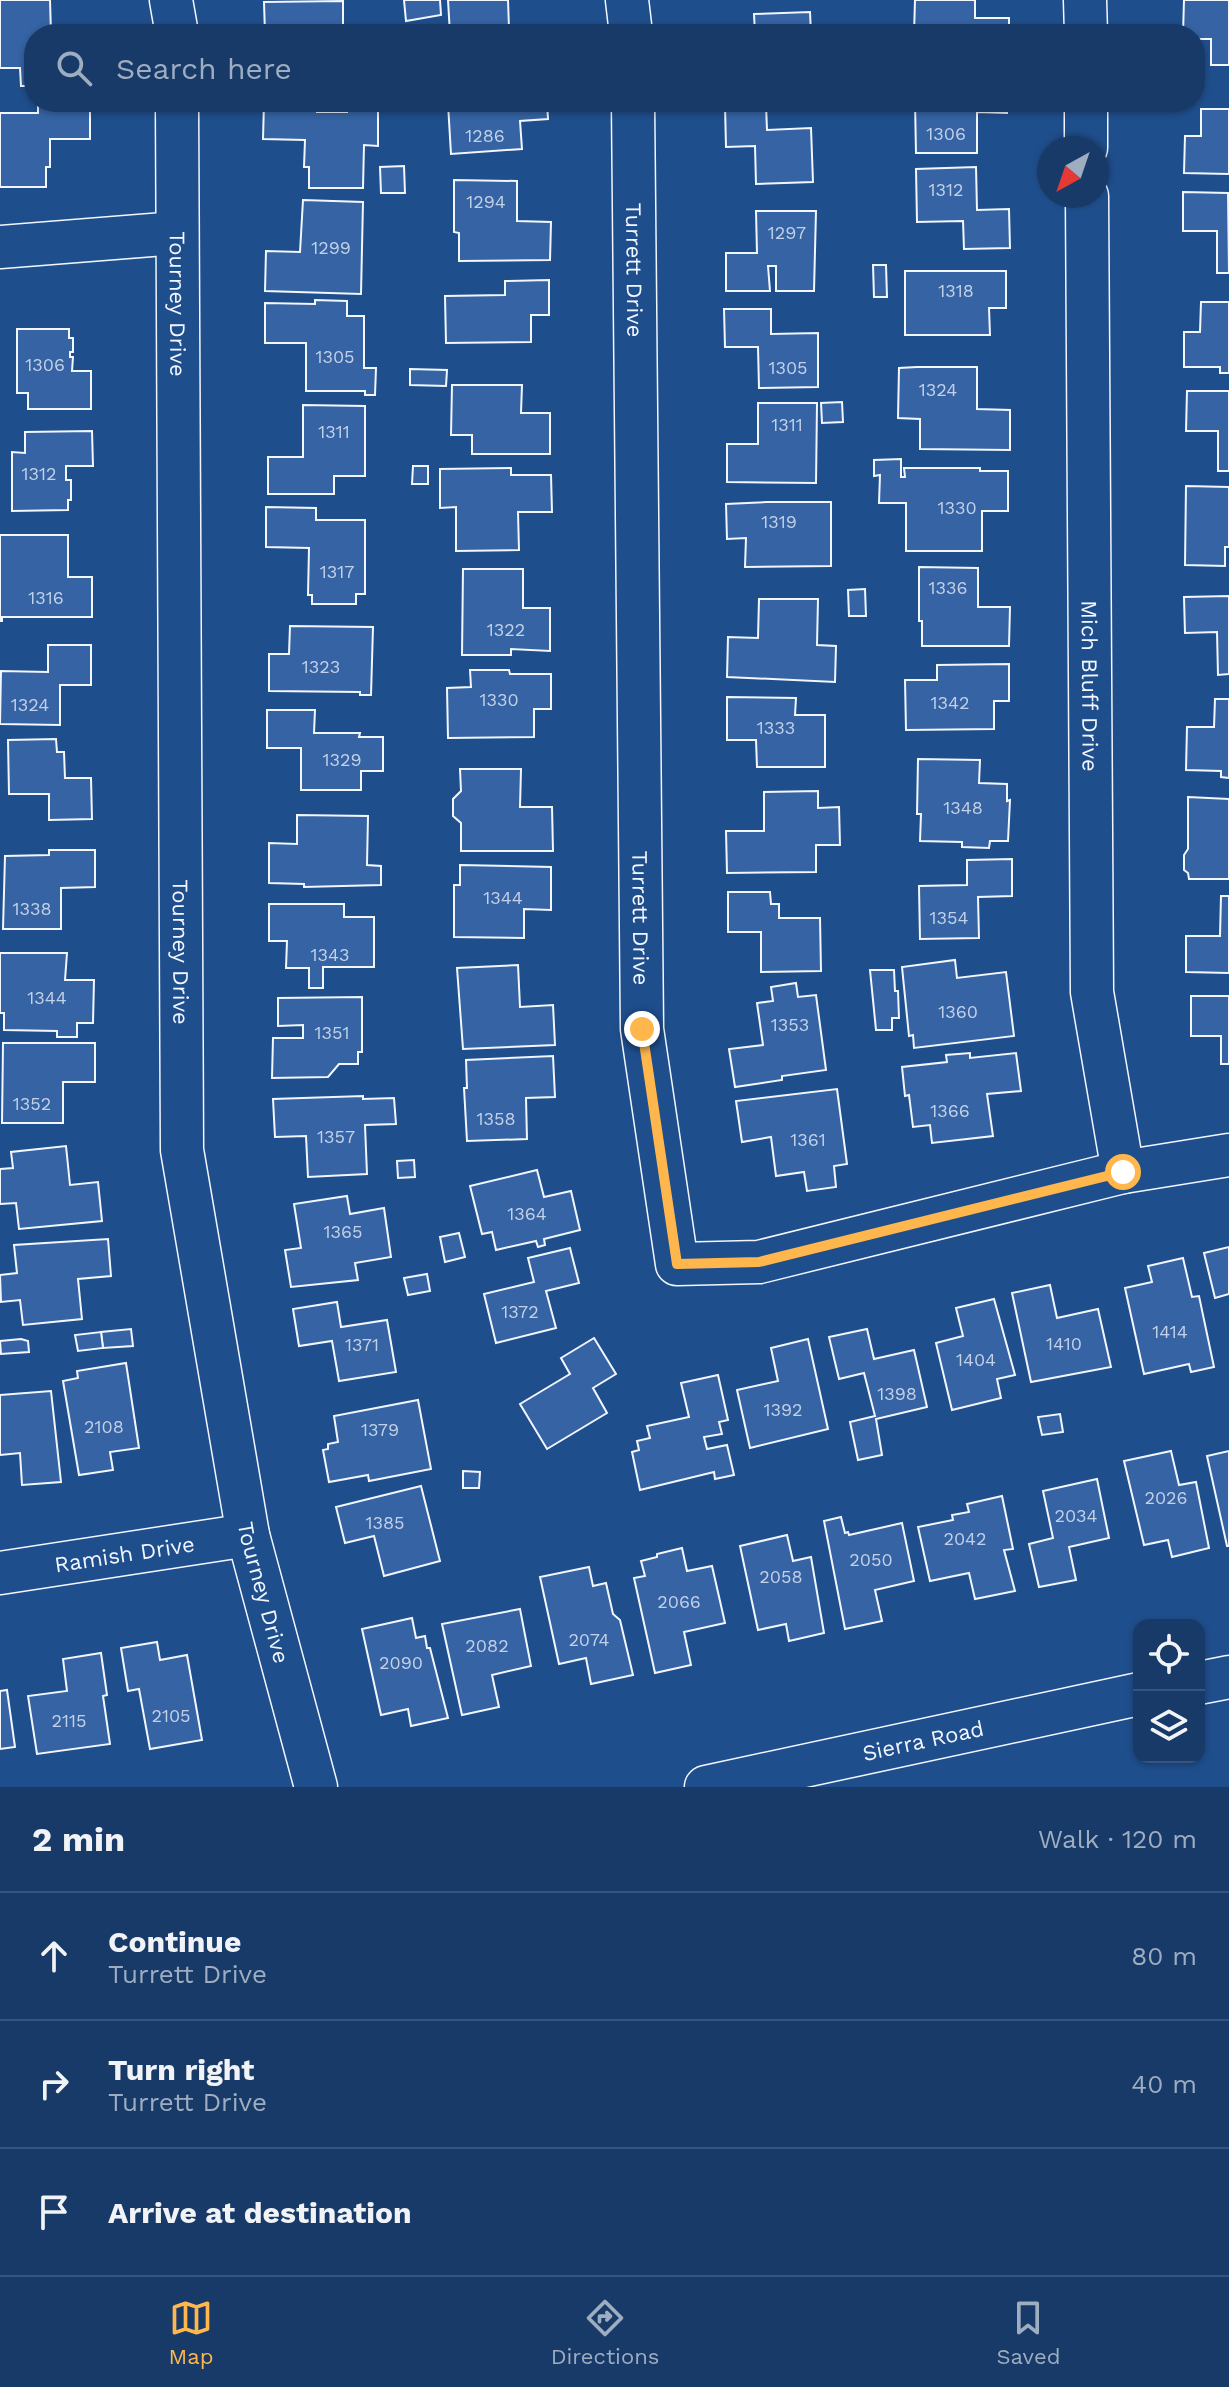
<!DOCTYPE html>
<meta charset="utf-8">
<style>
:root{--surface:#173a69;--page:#20416f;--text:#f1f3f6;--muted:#9eadc0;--line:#36547d;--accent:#ffb74d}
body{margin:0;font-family:"Work Sans",sans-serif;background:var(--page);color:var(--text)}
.controls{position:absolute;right:24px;bottom:24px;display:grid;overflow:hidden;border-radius:16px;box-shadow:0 2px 6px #0004}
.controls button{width:72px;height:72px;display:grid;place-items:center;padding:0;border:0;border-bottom:2px solid var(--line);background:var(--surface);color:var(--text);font:40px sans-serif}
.compass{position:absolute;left:1037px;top:136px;width:72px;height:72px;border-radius:50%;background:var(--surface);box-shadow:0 2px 6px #0004;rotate:220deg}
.stop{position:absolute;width:24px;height:24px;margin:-18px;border:6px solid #ffb74d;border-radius:50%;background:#fff}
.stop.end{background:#ffb74d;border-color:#fff;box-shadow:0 2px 8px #0008}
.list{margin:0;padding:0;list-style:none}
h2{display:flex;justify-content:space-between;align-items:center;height:104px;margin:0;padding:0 32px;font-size:34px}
h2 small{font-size:26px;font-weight:400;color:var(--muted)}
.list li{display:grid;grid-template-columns:52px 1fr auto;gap:24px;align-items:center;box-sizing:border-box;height:128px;padding:0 32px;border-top:2px solid var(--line)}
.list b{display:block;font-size:30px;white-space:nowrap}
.list p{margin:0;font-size:26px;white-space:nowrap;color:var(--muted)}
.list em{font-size:26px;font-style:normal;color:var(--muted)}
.icon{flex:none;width:44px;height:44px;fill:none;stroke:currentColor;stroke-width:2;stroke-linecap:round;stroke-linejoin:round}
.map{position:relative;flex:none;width:1229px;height:1787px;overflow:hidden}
.search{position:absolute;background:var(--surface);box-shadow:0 2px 6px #0004;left:24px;right:24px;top:24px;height:88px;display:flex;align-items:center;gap:20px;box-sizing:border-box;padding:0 28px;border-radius:32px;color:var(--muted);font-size:30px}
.sheet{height:488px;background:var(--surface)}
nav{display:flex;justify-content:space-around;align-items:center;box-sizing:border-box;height:112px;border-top:2px solid var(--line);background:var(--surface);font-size:22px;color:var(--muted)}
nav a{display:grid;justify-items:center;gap:4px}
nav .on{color:var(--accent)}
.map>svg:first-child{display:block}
</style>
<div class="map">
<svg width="1229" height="1787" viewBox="0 0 1229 1787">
<rect width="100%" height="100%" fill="#1f4e8c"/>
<g fill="#3563a3" stroke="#f2f6ff" stroke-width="2">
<path d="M0,0h50l1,34h-17v52h-13l-1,-18h-20z"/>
<path d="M404,0h36l1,15 -35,6z"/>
<path d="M448,0h60l1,28 32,-1 1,7h-92z"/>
<path d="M915,0h60v18h34v16h-95z"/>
<path d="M1184,0h45v65h-18v-26h-16v-5h-12z"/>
<path d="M343,1v33h-78l-1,-32z"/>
<path d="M810,12l1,22h-56l-1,-20z"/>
<path d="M38,102h52v37h-40v28h-4v20h-46v-74h38z"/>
<path d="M264,102h53v10h30v-10h31v44l-14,-1 -1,43h-54v-21h-5l1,-27 -42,-1z"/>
<path d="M472,102h75l1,17 -28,2 2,28 -71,5 -3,-50z"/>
<path d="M915,102h92v11l-30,-1v41h-61z"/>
<path d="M766,105l1,25 44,-2 2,54 -57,2 -1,-38 -29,1 -1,-41z"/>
<path d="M1201,109h28v65l-45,-1 1,-37h16z"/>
<path d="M404,166l1,27h-24l-1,-26z"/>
<path d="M976,167l1,43 32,-1 1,39 -46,1 -1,-28 -46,1 -1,-53z"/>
<path d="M454,180l63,1v40l34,1 -1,38 -91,1v-28l-5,-1z"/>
<path d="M1183,192l45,1 1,80h-12v-42h-34z"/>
<path d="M303,200l60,2 -2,92 -96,-3 1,-40 34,1z"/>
<path d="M756,211h60l-2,80h-38v-25h-8l2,25h-44v-38h31z"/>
<path d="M873,265h13l1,32h-13z"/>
<path d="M905,271h101v37h-17l1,27h-85z"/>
<path d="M549,280v35h-18v27l-85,1 -1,-47 60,-1v-14z"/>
<path d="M315,300l32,1v15h17v52h12l-1,27h-10v-4h-59v-48h-41v-40l50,1z"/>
<path d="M1201,302h28v71h-9v-6h-36v-35h16z"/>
<path d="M724,309h47v25l47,-1v54l-59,1 -1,-41h-33z"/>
<path d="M17,329h52v9h4v14h-3v5h3l-1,14h19v38h-63v-16h-11z"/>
<path d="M917,367h60v42l33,1v40l-90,-1v-30l-22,-1 1,-50z"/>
<path d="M410,369l37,1 -1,16 -36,-1z"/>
<path d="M452,385h70l-1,28h29v41h-78v-19h-21z"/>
<path d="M1187,391h42v80h-11v-40h-32z"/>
<path d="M842,402l1,20 -21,1 -1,-20z"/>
<path d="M758,403h59l-1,80 -89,-1v-38h31z"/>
<path d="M303,405l62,1v70h-31v18h-66v-37h35z"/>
<path d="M92,431l1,35h-27v14h5v20h-3v10l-56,1v-59l13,1v-21z"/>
<path d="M901,459v18h4l-1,-9h76v3h28v40h-26v40h-76v-48h-27l1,-28 -6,1v-16z"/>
<path d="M413,466h15v18h-16z"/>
<path d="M511,468v7h40l1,37h-34l1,38 -63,1v-44l-16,1v-39z"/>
<path d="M1186,486l43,1v60h-4v19l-40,-1z"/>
<path d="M767,502h64v64l-86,1 1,-29 -19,1 -1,-35z"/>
<path d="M266,507l50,1v12h49v74h-9v10h-44v-9h-4l1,-47 -43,-1z"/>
<path d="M0,535h68v42h24v40h-90v4h-2z"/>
<path d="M919,567l59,1v39h32l-1,39h-87v-25h-3z"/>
<path d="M463,569h60v39h27v43l-39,-2v6h-49z"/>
<path d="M865,589l1,27h-17l-1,-26z"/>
<path d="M1229,596v78l-11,1 -1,-43 -32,1 -1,-36z"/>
<path d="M759,599h59l-1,46 19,1 -1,36 -108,-5 1,-40 30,1z"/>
<path d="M290,626l83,1 -2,68h-11v-3l-91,-1v-37h20z"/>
<path d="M48,645h43v40h-31v40l-60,-1 1,-53 47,1z"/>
<path d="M1009,664v37h-15v28l-88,1 -1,-50h32v-15z"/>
<path d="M470,670h39l1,4h41v35h-17v28l-86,1 -1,-50 24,-1z"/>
<path d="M727,697l69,1 -1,17h30v52h-68l-1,-27h-29z"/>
<path d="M1215,699h14v79l-8,-1v-6l-35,-1 1,-43h27z"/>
<path d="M267,710h48l-1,23h46l-1,4h24v34h-22v19h-60v-42h-34z"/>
<path d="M56,739l1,13h7l1,26h26l1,41 -43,1v-26h-40l-1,-54z"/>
<path d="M918,759l62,1 -1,23 28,1v17l3,-1 -2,41h-18l-1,7 -27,-1v-5l-42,-1 1,-27h-4z"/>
<path d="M460,769h61l-1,38h32l1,44h-92v-28l-8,-7v-17l8,-8z"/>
<path d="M818,791v17l21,-1 1,38h-24v27l-89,1 -1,-42h38v-39z"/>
<path d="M1188,797l41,2v80h-40l-1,-6 -4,-3v-15l4,-6z"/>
<path d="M297,815l71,1 -1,49 14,1v19l-77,2v-3l-35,-1v-40l28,1z"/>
<path d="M49,850h46v37l-34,1v41h-58l2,-73 44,-1z"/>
<path d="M1012,859v37l-34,1 1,41 -59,1 -1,-53 48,-1v-25z"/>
<path d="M460,865l91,2v43l-27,-1v29l-70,-1v-52h6z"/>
<path d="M728,892h42l1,12h8v14h41l1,53 -60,1v-40h-33z"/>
<path d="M1221,896h8v77l-43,-1v-36h34z"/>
<path d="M269,904h75v13h30v50h-51v21h-14v-20h-23l1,-27h-18z"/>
<path d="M0,953h67l-2,27h29l-1,43h-16v14h-20v-6l-53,-1v-17h-4z"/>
<path d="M955,960l2,18 49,-6 8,64 -100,12 -1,-13 -4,1 -7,-69z"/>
<path d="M518,965l2,42 33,-2 2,40 -92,4 -6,-81z"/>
<path d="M870,970h24l1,21h3l1,27h-7v12h-16z"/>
<path d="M796,983l2,14 18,-2 10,75 -44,6v4l-47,7 -6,-38 34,-4 -6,-42 16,-2 -2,-14z"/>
<path d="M1191,996h38v68h-8v-28h-30z"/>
<path d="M362,997v55h-4v12h-19l-11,13 -56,1 1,-40h30v-13l-25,1v-28z"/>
<path d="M3,1043h92v39h-32v41h-61z"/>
<path d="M970,1053v5l46,-5 5,38 -34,3 6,42 -61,7 -2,-18 -17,2 -4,-32 -4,1 -3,-29 45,-5 -1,-7z"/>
<path d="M553,1056l2,41 -29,1 1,41 -60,2 -3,-53h3l-1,-28z"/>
<path d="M837,1089l10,75 -13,2 2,21 -29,4 -3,-19 -28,4 -5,-39 -29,5 -6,-41z"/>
<path d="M363,1096v3l31,-1 2,26 -31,1 2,49 -59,3 -2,-41 -31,1 -2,-38z"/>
<path d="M66,1146l4,39 28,-3 4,39 -83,8 -3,-26 -16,1v-35l13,-1 -2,-16z"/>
<path d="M414,1160l1,17 -17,1 -1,-17z"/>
<path d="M537,1170l7,27 27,-6 9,39 -36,9 1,6 -7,2 -2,-6 -40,9 -4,-18 -10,2 -12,-48z"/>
<path d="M347,1196l3,18 34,-6 7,49 -36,6 3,17 -67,7 -6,-37 16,-2 -7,-44z"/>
<path d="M459,1233l6,24 -20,5 -5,-25z"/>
<path d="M108,1239l3,37 -33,3 4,40 -59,6 -3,-25 -19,2 -1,-27 17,-2 -3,-28z"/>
<path d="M1229,1247v47l-14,4 -11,-45z"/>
<path d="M570,1248l9,35 -33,8 10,37 -60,15 -12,-49 50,-12 -6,-24z"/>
<path d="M1183,1258l9,39 7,-1 15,71 -23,5 -2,-8 -45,10 -19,-86 27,-6 -4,-16z"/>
<path d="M427,1274l3,17 -22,4 -4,-17z"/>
<path d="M1050,1285l7,33 41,-9 13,58 -80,15 -19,-89z"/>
<path d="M994,1299l21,76 -18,4 4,19 -49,12 -16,-67 27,-7 -7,-28z"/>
<path d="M337,1302l4,25 46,-7 9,52 -57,9 -7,-40 -33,5 -6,-37z"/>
<path d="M131,1329l2,17 -30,2 -2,-16z"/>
<path d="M867,1329l7,30 40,-9 13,57 -51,12 6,36 -24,5 -8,-38 25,-6 -11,-43 -25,6 -10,-42z"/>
<path d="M101,1332l2,16 -25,3 -3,-16z"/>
<path d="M594,1338l22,36 -23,14 14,25 -60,36 -27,-45 50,-30 -9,-16z"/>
<path d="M21,1339l7,2 1,11 -28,2 -1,-13z"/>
<path d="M808,1339l20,90 -78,19 -13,-58 41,-9 -7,-33z"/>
<path d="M126,1363l13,85 -29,4 3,18 -34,5 -16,-94 15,-3 -1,-7z"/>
<path d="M718,1375l10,45 -9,2 3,12 -18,3 3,12 20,-4 7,30 -19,4 -1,-7 -74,18 -8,-38 7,-2 -2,-9 13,-3 -3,-12 42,-9 -8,-34z"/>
<path d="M51,1391l10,91 -39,3 -2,-32 -20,2v-60z"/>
<path d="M418,1400l13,69 -62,12 -1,-6 -39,7 -6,-32 5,-1v-5l10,-2 -4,-26z"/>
<path d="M1060,1414l3,18 -21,3 -4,-18z"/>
<path d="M1171,1451l8,34 17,-3 13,66 -37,9 -4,-17 -24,5 -20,-84z"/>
<path d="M1229,1451v95h-2l-20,-90z"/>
<path d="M463,1471l17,1 -1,16h-16z"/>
<path d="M1097,1479l12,59 -40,9 7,33 -37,7 -10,-43 24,-6 -10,-47z"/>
<path d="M421,1486l19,75 -56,15 -10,-40 -29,7 -9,-36z"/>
<path d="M1002,1496l11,53 -9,1 11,41 -40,8 -6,-26 -39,8 -12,-54 35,-7 -1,-5 17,-3 -2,-8z"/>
<path d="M841,1517l4,16 3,-1 1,3 53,-12 12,58 -39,9 7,31 -37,8 -21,-108z"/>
<path d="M787,1535l6,26 18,-4 13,76 -35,8 -3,-17 -28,6 -18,-84z"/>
<path d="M682,1548l5,23 25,-5 13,57 -41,9 7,33 -36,8 -21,-95 11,-2 -4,-15 16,-4v-3z"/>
<path d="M589,1567l4,19 13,-3 7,31 7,6 13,55 -42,9 -5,-26 -27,6 -19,-87z"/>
<path d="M520,1609l11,57 -39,9 7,32 -37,8 -20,-91z"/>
<path d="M412,1618l4,20 9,-2 2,12h3l18,70 -37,8 -3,-17 -27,6 -19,-86z"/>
<path d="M157,1642l3,18 27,-5 15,85 -52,9 -11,-60 -11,2 -7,-43z"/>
<path d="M101,1653l6,42 -4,1 7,48 -73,10 -9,-58 39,-5 -4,-32z"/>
<path d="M7,1690l8,57 -15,2v-58z"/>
</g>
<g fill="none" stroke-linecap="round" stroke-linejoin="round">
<g stroke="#f2f6ff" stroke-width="45">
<g id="minor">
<path d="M171,0l6,34"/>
<path d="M627,0l4,34"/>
<path d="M1085,0l1,34"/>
<path id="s1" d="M177,102l5,1048 66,385 68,252"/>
<path id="s2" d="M633,102l9,927 35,235 82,-2 364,-90 106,-17"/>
<path d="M1086,102v46"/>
<path id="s3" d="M1087,196l5,796 31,180"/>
<path d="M0,247l177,-14"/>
<path id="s4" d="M0,1573l248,-38"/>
<path d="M1199,1683l30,-6"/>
<path id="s5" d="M706,1787l433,-93"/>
</g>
</g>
<use href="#minor" stroke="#1f4e8c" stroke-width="42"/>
</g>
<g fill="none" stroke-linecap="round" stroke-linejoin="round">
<path stroke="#ffb74d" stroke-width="10" d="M642,1029l35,235 82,-2 364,-90"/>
</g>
<g text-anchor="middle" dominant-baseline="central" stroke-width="6" stroke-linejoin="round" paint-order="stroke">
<g font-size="18" fill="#c3d1e8">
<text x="946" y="133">1306</text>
<text x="485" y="135">1286</text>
<text x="946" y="189">1312</text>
<text x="486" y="201">1294</text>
<text x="787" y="232">1297</text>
<text x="331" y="247">1299</text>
<text x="956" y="290">1318</text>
<text x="335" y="356">1305</text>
<text x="45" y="364">1306</text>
<text x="788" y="367">1305</text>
<text x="938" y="389">1324</text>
<text x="787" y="424">1311</text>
<text x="334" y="431">1311</text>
<text x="39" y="473">1312</text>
<text x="957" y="507">1330</text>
<text x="779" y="521">1319</text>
<text x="337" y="571">1317</text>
<text x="948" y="587">1336</text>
<text x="46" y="597">1316</text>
<text x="506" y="629">1322</text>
<text x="321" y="666">1323</text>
<text x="499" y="699">1330</text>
<text x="950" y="702">1342</text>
<text x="30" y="704">1324</text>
<text x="776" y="727">1333</text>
<text x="342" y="759">1329</text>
<text x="963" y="807">1348</text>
<text x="503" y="897">1344</text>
<text x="32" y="908">1338</text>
<text x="949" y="917">1354</text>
<text x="330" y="954">1343</text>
<text x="47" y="997">1344</text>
<text x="958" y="1011">1360</text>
<text x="790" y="1024">1353</text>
<text x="332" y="1032">1351</text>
<text x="32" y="1103">1352</text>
<text x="950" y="1110">1366</text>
<text x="496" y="1118">1358</text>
<text x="336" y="1136">1357</text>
<text x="808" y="1139">1361</text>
<text x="527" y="1213">1364</text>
<text x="343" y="1231">1365</text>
<text x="520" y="1311">1372</text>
<text x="1170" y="1331">1414</text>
<text x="1064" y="1343">1410</text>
<text x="362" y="1344">1371</text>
<text x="976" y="1359">1404</text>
<text x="897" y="1393">1398</text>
<text x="783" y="1409">1392</text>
<text x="104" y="1426">2108</text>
<text x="380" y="1429">1379</text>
<text x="1166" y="1497">2026</text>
<text x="1076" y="1515">2034</text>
<text x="385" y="1522">1385</text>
<text x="965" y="1538">2042</text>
<text x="871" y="1559">2050</text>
<text x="781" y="1576">2058</text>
<text x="679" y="1601">2066</text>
<text x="589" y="1639">2074</text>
<text x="487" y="1645">2082</text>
<text x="401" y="1662">2090</text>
<text x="171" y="1715">2105</text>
<text x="69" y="1720">2115</text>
</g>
<g font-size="22" fill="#f2f6ff" stroke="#1f4e8c">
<text stroke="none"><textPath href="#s2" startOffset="168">Turrett Drive</textPath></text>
<text stroke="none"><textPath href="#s1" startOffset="202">Tourney Drive</textPath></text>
<text stroke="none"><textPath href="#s3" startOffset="490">Mich Bluff Drive</textPath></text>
<text stroke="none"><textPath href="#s2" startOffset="816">Turrett Drive</textPath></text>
<text stroke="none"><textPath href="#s1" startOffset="850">Tourney Drive</textPath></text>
<text stroke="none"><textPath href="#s4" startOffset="126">Ramish Drive</textPath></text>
<text stroke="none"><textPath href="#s1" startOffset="1498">Tourney Drive</textPath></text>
<text stroke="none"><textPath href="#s5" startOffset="222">Sierra Road</textPath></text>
</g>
</g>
</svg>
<div class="controls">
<button><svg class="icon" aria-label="locate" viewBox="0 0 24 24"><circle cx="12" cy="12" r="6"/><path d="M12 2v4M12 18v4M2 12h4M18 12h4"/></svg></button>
<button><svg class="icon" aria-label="layers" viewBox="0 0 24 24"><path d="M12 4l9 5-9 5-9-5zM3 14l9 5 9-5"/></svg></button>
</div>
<svg class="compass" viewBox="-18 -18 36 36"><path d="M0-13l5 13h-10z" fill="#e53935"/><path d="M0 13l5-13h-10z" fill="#9eadc0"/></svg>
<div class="stop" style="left:1123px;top:1172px"></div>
<div class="stop end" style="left:642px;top:1029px"></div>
<div class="search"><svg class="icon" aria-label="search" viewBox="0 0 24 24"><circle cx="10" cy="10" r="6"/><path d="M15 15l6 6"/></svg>Search here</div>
</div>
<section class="sheet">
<h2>2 min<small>Walk · 120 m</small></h2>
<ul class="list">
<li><svg class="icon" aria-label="ahead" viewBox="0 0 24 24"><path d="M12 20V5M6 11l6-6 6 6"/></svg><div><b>Continue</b><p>Turrett Drive</p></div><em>80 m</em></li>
<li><svg class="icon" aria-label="right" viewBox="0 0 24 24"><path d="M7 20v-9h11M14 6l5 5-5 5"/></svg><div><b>Turn right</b><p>Turrett Drive</p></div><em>40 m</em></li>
<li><svg class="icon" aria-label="arrive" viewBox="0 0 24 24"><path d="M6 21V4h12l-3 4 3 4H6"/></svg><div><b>Arrive at destination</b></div></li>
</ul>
</section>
<nav>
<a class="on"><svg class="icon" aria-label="map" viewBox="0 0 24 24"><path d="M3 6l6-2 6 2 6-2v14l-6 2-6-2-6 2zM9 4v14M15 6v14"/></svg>Map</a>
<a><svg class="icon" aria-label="directions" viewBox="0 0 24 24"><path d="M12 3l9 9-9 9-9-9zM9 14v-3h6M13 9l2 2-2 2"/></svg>Directions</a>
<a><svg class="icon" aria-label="saved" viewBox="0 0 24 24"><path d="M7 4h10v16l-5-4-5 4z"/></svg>Saved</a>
</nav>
